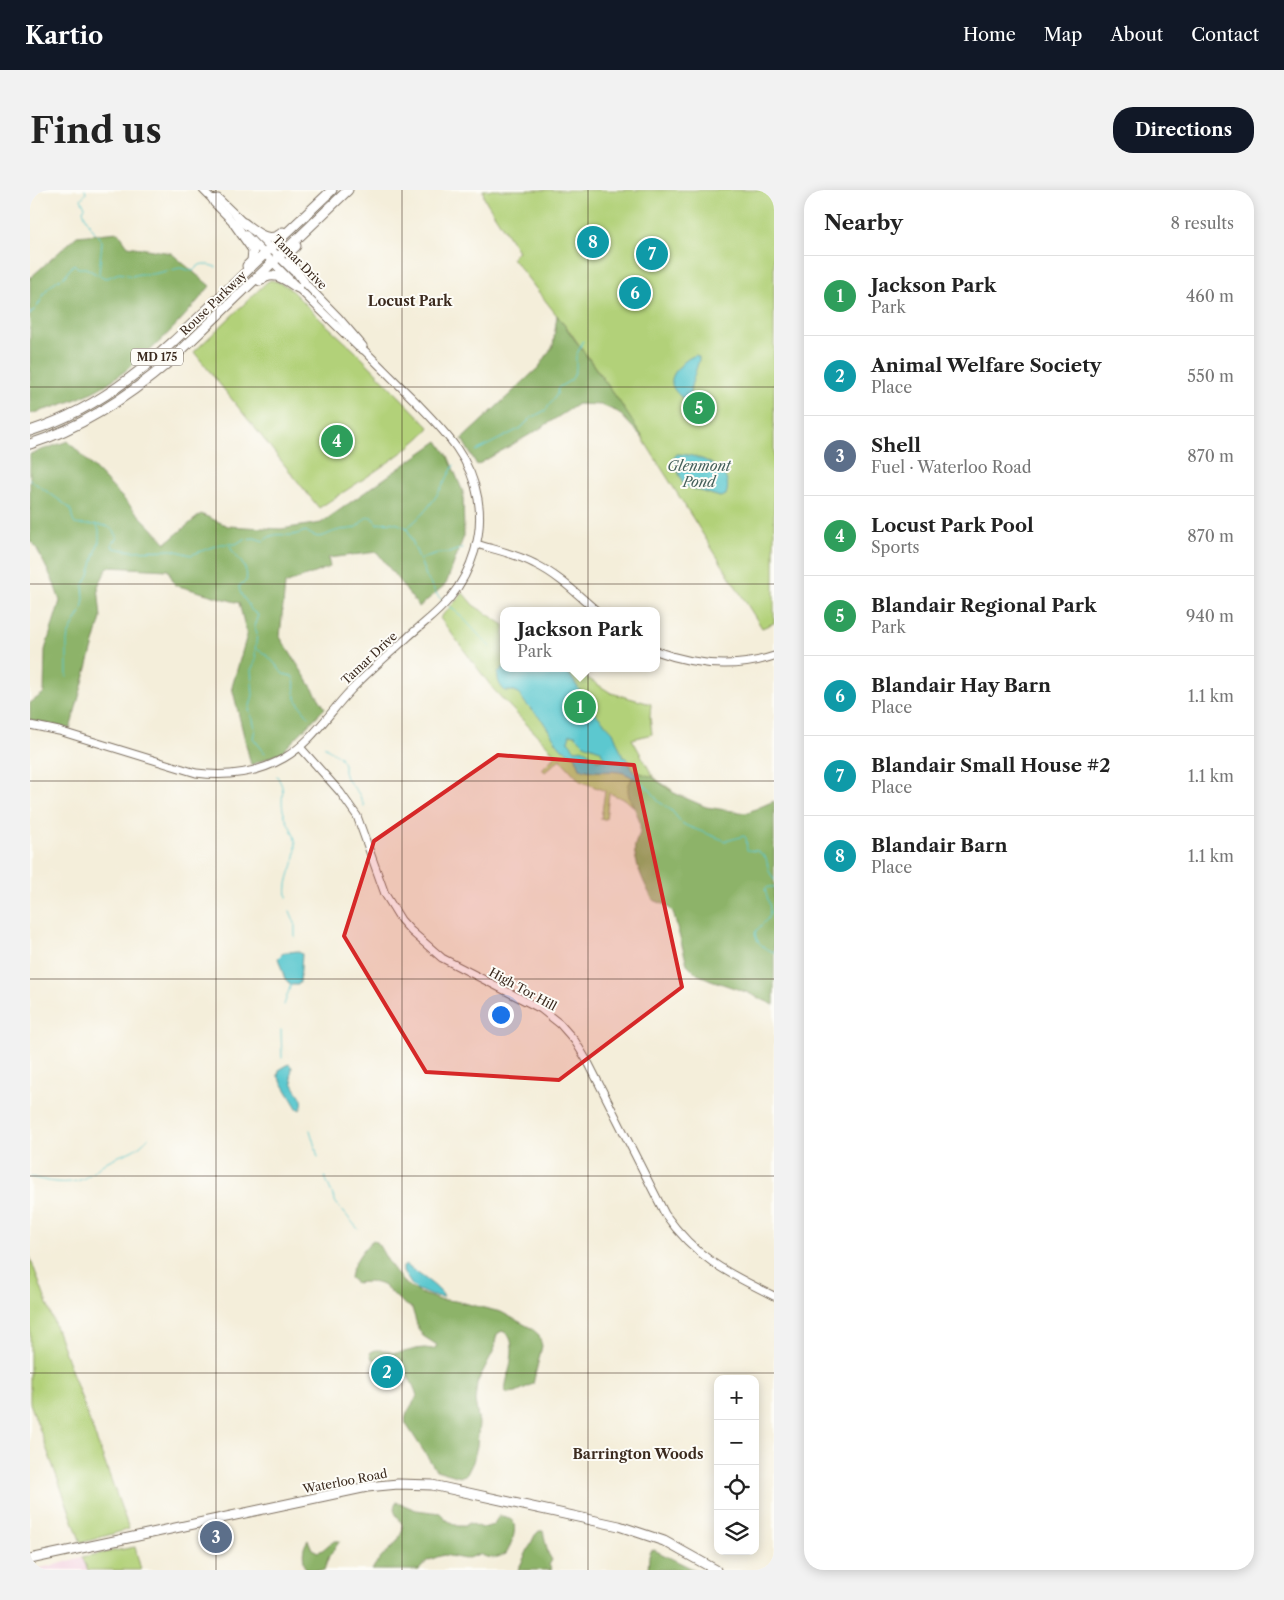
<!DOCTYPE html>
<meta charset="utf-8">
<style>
:root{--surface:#fff;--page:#f2f2f2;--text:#222;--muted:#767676;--line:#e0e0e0;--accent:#111827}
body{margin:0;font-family:"Libre Caslon Text",serif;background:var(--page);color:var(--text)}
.controls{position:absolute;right:15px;bottom:15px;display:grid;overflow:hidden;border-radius:10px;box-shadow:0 2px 12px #0003}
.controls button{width:45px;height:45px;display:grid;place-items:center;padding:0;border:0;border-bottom:1px solid var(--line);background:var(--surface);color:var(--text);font:25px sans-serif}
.you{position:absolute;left:470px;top:824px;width:18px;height:18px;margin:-12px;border:4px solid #fff;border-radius:50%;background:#1a73e8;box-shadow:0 0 0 8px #1a73e833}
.badge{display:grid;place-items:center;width:32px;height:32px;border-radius:50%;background:var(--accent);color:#fff;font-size:16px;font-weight:700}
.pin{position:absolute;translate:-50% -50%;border:2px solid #fff;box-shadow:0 1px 5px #0006}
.popup{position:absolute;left:470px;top:417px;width:160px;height:65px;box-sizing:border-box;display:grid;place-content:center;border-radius:10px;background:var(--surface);filter:drop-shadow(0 1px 4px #0005);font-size:16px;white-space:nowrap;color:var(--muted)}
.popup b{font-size:19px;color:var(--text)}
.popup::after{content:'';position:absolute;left:50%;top:100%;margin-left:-10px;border:10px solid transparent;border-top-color:var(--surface)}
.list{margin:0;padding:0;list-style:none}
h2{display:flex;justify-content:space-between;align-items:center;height:65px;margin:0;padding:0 20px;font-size:21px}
h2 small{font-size:16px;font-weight:400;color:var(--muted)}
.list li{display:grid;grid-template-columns:32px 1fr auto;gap:15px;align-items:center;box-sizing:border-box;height:80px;padding:0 20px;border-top:1px solid var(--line)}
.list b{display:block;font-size:19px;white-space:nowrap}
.list p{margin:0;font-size:16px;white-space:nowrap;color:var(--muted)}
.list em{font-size:16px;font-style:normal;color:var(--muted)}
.icon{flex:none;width:28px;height:28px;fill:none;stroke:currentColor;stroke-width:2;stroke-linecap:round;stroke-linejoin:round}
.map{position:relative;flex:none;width:744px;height:1380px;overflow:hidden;border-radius:20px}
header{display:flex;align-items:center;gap:30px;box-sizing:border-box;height:70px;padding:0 25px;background:var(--accent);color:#fff}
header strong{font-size:24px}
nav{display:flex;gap:28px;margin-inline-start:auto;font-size:18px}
.intro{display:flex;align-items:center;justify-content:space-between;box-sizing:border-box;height:120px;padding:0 30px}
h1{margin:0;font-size:35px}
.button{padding:12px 22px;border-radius:20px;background:var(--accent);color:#fff;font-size:18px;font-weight:700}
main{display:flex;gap:30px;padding:0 30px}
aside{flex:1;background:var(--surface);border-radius:20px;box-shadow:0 2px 12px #0003}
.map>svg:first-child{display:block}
</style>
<header>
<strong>Kartio</strong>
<nav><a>Home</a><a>Map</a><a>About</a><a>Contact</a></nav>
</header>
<div class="intro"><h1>Find us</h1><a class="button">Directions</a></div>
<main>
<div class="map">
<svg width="744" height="1380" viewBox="0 0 744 1380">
<rect width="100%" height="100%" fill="#fdfcf7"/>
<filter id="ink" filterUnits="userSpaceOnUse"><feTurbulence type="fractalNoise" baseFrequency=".02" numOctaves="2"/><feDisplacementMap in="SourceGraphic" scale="10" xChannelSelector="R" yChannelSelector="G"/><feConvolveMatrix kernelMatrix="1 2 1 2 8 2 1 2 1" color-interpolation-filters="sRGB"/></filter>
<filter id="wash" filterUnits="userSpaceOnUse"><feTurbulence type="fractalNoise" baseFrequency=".0096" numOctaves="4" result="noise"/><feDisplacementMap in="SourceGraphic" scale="20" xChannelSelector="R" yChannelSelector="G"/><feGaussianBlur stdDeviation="1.12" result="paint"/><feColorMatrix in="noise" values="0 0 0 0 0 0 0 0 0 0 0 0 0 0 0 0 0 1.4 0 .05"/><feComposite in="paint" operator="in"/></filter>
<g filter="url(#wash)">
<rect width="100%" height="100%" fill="#f4eeda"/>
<path fill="#f3cfe0" d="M52,1367l6,13h-57l28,-6z"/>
<g fill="#b2d179" stroke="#767e4c">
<path d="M453,0h291v433l-12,5 -143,-227 -46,-65 -61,-78 6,-7 -34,-53z"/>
<path d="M241,90l7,2 10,5 34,34 34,31 73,75c-9,18 -89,67 -110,81l-125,-156 73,-70z"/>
<path d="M433,403l10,12 31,20v43h68l39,25 40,11 -1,13 2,17 -20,5 22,39 18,12 -21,32 -25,-22 -17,-7 -3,26h-5l4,-28 -25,-10 -20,-22 -15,13 -3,-3 14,-14 -62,-65 -54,-72z"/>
<path d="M0,1067l99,272 -48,14 -51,-140z"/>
<path d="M105,1357l6,23h-53l-6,-13z"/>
</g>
<g fill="#8db369" stroke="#646e44">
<path d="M88,42l10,14 43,7 39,33c-29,36 -62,71 -102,97 -23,15 -52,24 -78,31v-136l47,-42z"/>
<path d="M527,125l62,86 25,38 -26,-27 -17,-7 -23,-1 -42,27 -59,34 -15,-26 77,-72 14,-21z"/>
<path d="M38,251l98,102 35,-29 27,12 53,3 40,-6 117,-82 10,15 15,36 1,44 -18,48 -27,23 -42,-55 -49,6 2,9 -45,17 -5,53 45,71 -43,44 -31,13 -19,-78 15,-52 -8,-32 -64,-18 -7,-15 -60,-3 -10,19 3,32 -31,111 -40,-9v-17l14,-10 1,-43 15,-49 -7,-20 -17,-34 -6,-6v-87z"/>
<path d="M608,582l14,5 22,16 32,14 40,6 28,-12v204l-28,-13 -35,-12 -14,-6 -10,-10 -14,-52 -7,-7 -13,-5c-7,-12 -21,-42 -18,-55 3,-11 6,-8 5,-21 -3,-20 -24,-33 -2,-52z"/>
<path d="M343,1050l4,2 12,21 14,19 17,11 16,6 19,2 46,11 30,16 8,7 3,11 -9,38 -17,8 -8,1 -3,-2c1,-15 17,-53 -3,-60l-5,3 -4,18 -16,31 -2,18 4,22 -2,23 -4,16 -6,12 -7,3 -24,-7 -30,-46c-3,-10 7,-19 11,-28 -3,-12 -12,-27 -25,-32 -7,-3 -13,-2 -20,-5l-2,-6c8,-7 17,0 26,0 10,0 18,-5 28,-5 5,0 7,2 11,0l2,-3 -14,-9 -5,-8 -6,-20c-27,-13 -19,-30 -56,-25l-6,-5c1,-12 13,-30 23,-38z"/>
<path d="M366,1312l20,8 24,3 7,7 10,6h8l4,-3 14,5 10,-3 6,-9c25,0 14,25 7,38 -10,4 -16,6 -26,0l-15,5 -21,-4 -7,2 -10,4 -8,9h-47c7,-15 26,-23 30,-39 4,-11 -13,-15 -6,-29z"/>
<path d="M509,1341h4l5,22 4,7 -3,5 3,5h-34l17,-35z"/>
<path d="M278,1350l4,9 6,3c8,-2 12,-13 22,-11l-11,15 -5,14h-18c-3,-11 -5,-21 2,-30z"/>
<path d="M624,1360l41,20h-47l1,-14 2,-5z"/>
</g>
<g fill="#5bc8cf" stroke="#4b7976" fill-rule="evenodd">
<path d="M666,165l3,2v3l-8,26 -1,13 -4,2c-15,-12 -20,-20 -6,-35 4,-5 10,-9 16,-11z"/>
<path d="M647,264c20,0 59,14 49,41l-6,2 -36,-11 -11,-27z"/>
<path d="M474,476v2h51l15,7 22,35 21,22 10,25 3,1 12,21c-6,-1 -9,-4 -14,-6 -15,-4 -30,1 -44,-5l-5,-13 -13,-6 -5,-6 -15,-23 -16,-16 -7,-10 -4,-3h-10c-5,-5 -8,-10 -7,-18zM540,544l5,1 9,9 16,6 4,7 -1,2 -6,1 -13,-11 -9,1 -7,-9z"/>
<path d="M267,761l5,3 -2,28 -2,3h-7l-6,-6 -7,-21 5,-5z"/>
<path d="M259,874l3,3c-1,6 -1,12 1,17 4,10 14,15 7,26l-3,-2 -19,-32 1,-6z"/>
<path d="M376,1075c9,7 34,22 38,32l-12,-1 -16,-7 -5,-5 -8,-13v-4z"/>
</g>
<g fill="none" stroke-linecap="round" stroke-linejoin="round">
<g stroke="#5bc8cf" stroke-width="1">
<path d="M55,0l1,3 -5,6 4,8 -2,3c3,11 12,23 19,31l-3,33"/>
<path d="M0,124l7,-7 10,-18 9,-8 7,-3 11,-14 4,4h8l15,9 6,1 12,-5 13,3 7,-2h14l27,-6 13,3c9,-10 11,-7 23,-4"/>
<path d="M446,261l45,-23 10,-10 15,-8 11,-16 1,-6 13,-8 2,-3 3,-8v-13l7,-15"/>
<path d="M0,290c6,4 39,26 40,29 3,4 1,10 5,15 13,3 38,-5 42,14l-5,5 1,5 19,3 41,-1 18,5 29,-11h16l8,-5 10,-1 10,3c10,-10 18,-5 29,-6 5,-1 9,-3 13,-4 16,12 18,2 34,-1 5,-1 11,0 16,-3 7,-4 7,-11 16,-10l5,7c12,-3 19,-2 30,4l20,50 11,18 5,5"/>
<path d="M377,338c23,-18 33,-37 47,-63"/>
<path d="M200,356c4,12 20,19 16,35l-7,5c0,10 9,15 12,24l7,5 -4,12 3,5 -2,22 1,6 -5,10 2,25 -4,15 4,10 2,9 -2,9 12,15"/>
<path d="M392,368l16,-5h11l13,-5"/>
<path d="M418,415l13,11 29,31"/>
<path d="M228,460c10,4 18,15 25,24l9,2c5,9 1,11 3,19 2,9 9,15 14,22"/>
<path d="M37,487v-36l1,-6 14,-25 2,-12 -1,-12 6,-11 10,-34v-11l-3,-6"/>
<path d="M294,556l16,11 4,7v8l2,6 13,16 5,12"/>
<path d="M247,586c10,16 3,18 6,34 3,13 13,23 13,37 0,19 -12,30 -9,50"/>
<path d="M607,589l14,12 7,10 13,9 11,13 5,3 39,15 18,-5 2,2 1,12 11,1 8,7 3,13 5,9"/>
<path d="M744,697h-5l-4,2c1,7 5,14 5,21 1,10 -11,15 -15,23 1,10 10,16 19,19"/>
<path d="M260,721l5,12v14"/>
<path d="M254,815l7,-21"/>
<path d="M251,840l1,28"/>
<path d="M280,940l8,27"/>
<path d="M0,987c17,4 35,9 53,2 9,-5 16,-13 25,-18 17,-9 25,-7 40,-23"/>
<path d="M295,987l11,26 22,26"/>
</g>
</g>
</g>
<g filter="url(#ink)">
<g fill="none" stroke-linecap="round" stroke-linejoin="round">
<g stroke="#7c6f60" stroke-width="9">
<g id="minor">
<path d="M173,0l9,9 2,4 23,23"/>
<path d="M182,9l6,-1 29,28"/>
<path d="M227,45l36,36"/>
<path d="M271,89l38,39 24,28"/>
<path d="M446,354c20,6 41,10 59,20 23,11 42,30 62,47"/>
<path d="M626,461c38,14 79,18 118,5"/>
<path d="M0,535l29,6 137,42c31,4 60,1 88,-15 28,-16 44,-44 66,-67 18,-19 39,-37 58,-54 14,-13 30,-24 42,-39 22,-27 34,-64 28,-99 -7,-42 -34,-68 -62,-97 -17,-17 -34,-34 -51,-51l-7,-4 -60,-59 -52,-53"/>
<path d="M270,557l40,45 17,24 28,78 16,26 10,11 31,27 99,51 19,15 15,17 14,23 76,150c31,44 62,59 109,82"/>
</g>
</g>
<g stroke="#7c6f60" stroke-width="11">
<g id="major">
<path d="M204,33l19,27 -1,11 -5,5"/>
<path d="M214,33c12,9 25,22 39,9"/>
<path d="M266,56l-5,5 -1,11 14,20"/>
<path d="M230,91c13,-12 25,-1 38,7"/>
<path d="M0,241c81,-26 132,-78 191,-135 37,-36 74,-71 111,-106"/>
<path d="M0,254c53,-17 98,-47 140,-83l178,-171"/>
<path d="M0,1369l337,-72 31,-3 34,1 187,41 45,15 52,29"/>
</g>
</g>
<use href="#minor" stroke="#fff" stroke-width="7"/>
<use href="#major" stroke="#fff" stroke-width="9"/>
</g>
</g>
<path fill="#d62828" fill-opacity="0.2" stroke="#d62828" stroke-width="4" stroke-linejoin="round" d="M468,565l136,10 48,222 -123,93 -133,-8 -82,-136 30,-95z"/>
<path fill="none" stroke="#3b2a1e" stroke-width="1" stroke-opacity="0.55" d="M186,0v1380M372,0v1380M558,0v1380M0,197h744M0,394h744M0,591h744M0,789h744M0,986h744M0,1183h744"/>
<g text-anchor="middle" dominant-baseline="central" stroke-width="4" stroke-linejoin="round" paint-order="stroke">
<rect fill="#fdfcf7" stroke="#75695f" stroke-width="1" x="101" y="158.5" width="52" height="17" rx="4"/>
<g font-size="11" font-weight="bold" fill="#3b2a1e">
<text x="127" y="167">MD 175</text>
</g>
<g font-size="12" fill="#3b2a1e" stroke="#fdfcf7">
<text transform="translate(270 72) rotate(45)">Tamar Drive</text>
<text transform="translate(183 113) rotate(-44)">Rouse Parkway</text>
<text transform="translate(339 468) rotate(-43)">Tamar Drive</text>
<text transform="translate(493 799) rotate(29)">High Tor Hill</text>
<text transform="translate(315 1291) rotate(-11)">Waterloo Road</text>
</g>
<g font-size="14" font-weight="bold" fill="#3b2a1e" stroke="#fdfcf7">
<text x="380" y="111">Locust Park</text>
<text x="608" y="1264">Barrington Woods</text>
</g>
<g font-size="14" font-style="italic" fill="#46615c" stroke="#fdfcf7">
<text x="669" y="276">Glenmont<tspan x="669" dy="16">Pond</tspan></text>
</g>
</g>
</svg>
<div class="controls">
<button>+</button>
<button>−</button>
<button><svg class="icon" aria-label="locate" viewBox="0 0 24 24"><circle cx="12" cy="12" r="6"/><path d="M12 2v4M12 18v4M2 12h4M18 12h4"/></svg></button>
<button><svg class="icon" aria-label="layers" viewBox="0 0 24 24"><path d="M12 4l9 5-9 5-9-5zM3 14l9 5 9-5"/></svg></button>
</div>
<div class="you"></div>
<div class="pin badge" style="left:550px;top:517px;background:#2e9e5b">1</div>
<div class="popup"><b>Jackson Park</b>Park</div>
<div class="pin badge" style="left:357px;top:1182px;background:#0f9aa8">2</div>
<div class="pin badge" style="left:186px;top:1347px;background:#5c6f8a">3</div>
<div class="pin badge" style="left:307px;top:251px;background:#2e9e5b">4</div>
<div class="pin badge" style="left:669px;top:218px;background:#2e9e5b">5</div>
<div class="pin badge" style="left:605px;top:103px;background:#0f9aa8">6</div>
<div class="pin badge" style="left:622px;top:64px;background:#0f9aa8">7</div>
<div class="pin badge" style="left:563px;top:52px;background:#0f9aa8">8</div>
</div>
<aside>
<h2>Nearby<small>8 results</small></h2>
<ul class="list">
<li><span class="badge" style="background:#2e9e5b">1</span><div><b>Jackson Park</b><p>Park</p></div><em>460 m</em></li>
<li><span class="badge" style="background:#0f9aa8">2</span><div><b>Animal Welfare Society</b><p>Place</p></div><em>550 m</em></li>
<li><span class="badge" style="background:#5c6f8a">3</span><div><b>Shell</b><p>Fuel · Waterloo Road</p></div><em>870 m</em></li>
<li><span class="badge" style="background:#2e9e5b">4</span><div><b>Locust Park Pool</b><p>Sports</p></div><em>870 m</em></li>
<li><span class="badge" style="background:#2e9e5b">5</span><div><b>Blandair Regional Park</b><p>Park</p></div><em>940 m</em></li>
<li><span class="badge" style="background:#0f9aa8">6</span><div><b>Blandair Hay Barn</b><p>Place</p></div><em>1.1 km</em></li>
<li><span class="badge" style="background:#0f9aa8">7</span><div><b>Blandair Small House #2</b><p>Place</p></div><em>1.1 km</em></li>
<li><span class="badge" style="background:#0f9aa8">8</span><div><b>Blandair Barn</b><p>Place</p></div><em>1.1 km</em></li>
</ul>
</aside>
</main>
